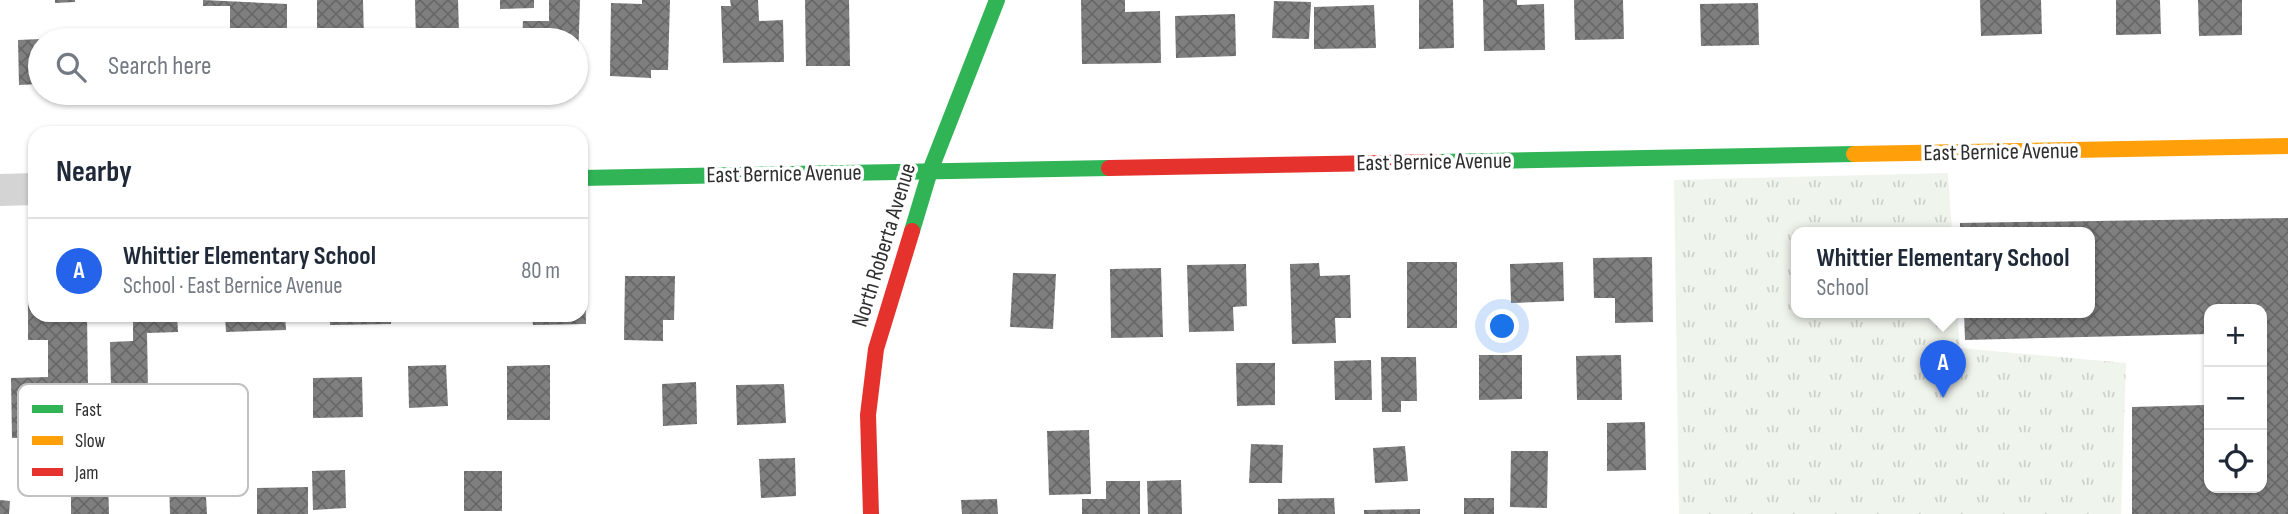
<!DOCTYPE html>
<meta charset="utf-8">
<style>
:root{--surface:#fff;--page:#f6f6f7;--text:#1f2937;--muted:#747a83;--line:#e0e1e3;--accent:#2563eb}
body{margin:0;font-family:"Sofia Sans Condensed",sans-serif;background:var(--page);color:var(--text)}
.controls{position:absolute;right:21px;bottom:21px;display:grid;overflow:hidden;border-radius:14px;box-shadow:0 2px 5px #0004}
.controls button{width:63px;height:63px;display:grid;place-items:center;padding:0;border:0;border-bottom:2px solid var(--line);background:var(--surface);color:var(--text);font:35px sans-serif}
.you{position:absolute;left:1503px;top:327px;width:24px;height:24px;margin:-18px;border:5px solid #fff;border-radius:50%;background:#1a73e8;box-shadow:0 0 0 10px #1a73e833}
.badge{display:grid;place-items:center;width:46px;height:46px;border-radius:50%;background:var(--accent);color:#fff;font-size:23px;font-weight:700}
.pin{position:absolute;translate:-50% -58px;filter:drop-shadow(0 2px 4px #0008)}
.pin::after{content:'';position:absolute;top:37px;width:24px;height:21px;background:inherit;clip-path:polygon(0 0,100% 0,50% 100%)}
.popup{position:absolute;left:1791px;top:227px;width:304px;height:91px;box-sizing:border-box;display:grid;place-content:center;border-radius:14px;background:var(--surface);filter:drop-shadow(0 2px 5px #0005);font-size:23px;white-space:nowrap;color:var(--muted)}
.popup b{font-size:26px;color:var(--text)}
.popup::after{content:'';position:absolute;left:50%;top:100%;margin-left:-14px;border:14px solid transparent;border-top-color:var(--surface)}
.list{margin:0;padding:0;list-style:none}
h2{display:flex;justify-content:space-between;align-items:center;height:91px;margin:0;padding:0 28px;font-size:30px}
h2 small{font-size:23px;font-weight:400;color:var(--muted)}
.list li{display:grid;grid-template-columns:46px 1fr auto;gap:21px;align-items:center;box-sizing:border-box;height:105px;padding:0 28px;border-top:2px solid var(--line)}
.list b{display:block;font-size:26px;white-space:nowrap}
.list p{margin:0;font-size:23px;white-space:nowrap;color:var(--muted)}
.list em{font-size:23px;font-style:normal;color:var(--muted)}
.icon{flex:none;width:38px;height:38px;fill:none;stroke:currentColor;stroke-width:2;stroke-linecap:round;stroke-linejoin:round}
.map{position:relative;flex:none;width:2288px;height:514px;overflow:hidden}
.search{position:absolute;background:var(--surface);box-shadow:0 2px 5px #0004;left:28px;top:28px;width:560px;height:77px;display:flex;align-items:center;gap:18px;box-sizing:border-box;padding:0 24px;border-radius:38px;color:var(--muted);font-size:26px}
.panel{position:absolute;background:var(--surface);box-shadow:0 2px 5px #0004;left:28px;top:126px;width:560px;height:196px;border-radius:21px}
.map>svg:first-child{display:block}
</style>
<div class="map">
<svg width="2288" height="514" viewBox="0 0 2288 514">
<defs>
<pattern id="park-tufts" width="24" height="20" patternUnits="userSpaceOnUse" patternTransform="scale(1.75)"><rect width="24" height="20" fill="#eff4ec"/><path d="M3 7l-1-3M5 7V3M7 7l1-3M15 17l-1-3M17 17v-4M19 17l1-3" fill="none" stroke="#cdd2cb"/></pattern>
<pattern id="building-cross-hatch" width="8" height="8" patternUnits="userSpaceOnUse" patternTransform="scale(1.75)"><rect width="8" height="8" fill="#7f7f7f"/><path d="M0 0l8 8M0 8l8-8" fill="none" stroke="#686868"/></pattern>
</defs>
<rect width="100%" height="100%" fill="#fff"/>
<path fill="url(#park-tufts)" d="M1948,173l4,59h-156v80h161l3,36 166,15 -5,151h-442l-5,-334z"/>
<g fill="url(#building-cross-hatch)">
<path d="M55,0h20v2l-20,1z"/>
<path d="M203,0l84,4v36h-57v-34h-27z"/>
<path d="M317,0h46l1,40h-47z"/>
<path d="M415,0h43l1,33 17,-1v8h-60z"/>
<path d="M500,0h34v8l-34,1z"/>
<path d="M549,0h31l-2,62 -2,-22h-54l1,-19h26z"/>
<path d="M642,0h28l-2,70h-17v8l-41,-2 1,-73 31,1z"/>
<path d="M730,0h28l1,21 24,-1 1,42 -61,1 -2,-57h10z"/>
<path d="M805,0h44l1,66h-44z"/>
<path d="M1081,0h44v12l35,-1 1,52 -79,1z"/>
<path d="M1419,0h34l1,48 -35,1z"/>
<path d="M1483,0h34v5l27,-1 1,46 -61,1z"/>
<path d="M1574,0h49l1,39 -49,1z"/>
<path d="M1980,0h61l1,34 -61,2z"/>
<path d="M2116,0h44l1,34 -45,1z"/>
<path d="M2198,0h44v35l-43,1z"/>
<path d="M1274,1l37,1 -2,37 -37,-1z"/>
<path d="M1758,3l1,42 -58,1 -1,-42z"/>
<path d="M1374,5l2,43 -62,1v-42z"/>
<path d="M1235,14l1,42 -60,2 -1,-42z"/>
<path d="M178,34v6h-56v-3z"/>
<path d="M40,39v45l-21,1 -1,-45z"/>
<path d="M2288,218v296h-156v-107l72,-2 5,-15v98h53v-179h-53v25l-244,6 -1,-28h126v-80h-130v-9z"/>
<path d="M1652,257l1,65 -38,1v-25h-21l-1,-40z"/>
<rect x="1407" y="262" width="50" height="66"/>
<path d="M1563,262l1,39 -53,2 -1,-39z"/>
<path d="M1319,263l1,13 30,-1 1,43h-16l1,25 -44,1 -2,-80z"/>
<path d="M1246,264l1,42 -14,1 1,24 -45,1 -2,-67z"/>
<path d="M1161,268l2,69 -52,1 -1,-69z"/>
<path d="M581,273h4l1,51 -53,1 -1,-10h49z"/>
<path d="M1013,273l43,1 -3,55 -43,-2z"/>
<path d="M625,276h50l-1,44h-11v21l-39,-1z"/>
<path d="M28,284h7v31h52l1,73 -40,1 1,48 -37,1 -1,-60 37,-1v-37h-20z"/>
<path d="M133,315h44l1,17 -31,1 1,55h-37l-1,-46 23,-1z"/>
<path d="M225,315h60l1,15 -60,2z"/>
<path d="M330,315h61v9l-61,1z"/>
<path d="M424,315h61v3l-60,2z"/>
<path d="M1479,355h43v44l-43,1z"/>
<path d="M1621,355l1,45h-45l-1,-44z"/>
<path d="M1381,357h35l1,44h-16v11h-19z"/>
<path d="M1371,360l1,40h-37l-1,-39z"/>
<path d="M1236,363h39v42l-38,1z"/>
<path d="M446,365l2,41 -39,2 -1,-42z"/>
<path d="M550,365v55h-43v-54z"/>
<path d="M362,377l1,40 -50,1v-40z"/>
<path d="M696,382l1,42 -34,2 -1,-42z"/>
<path d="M784,384l2,39 -49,2 -1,-40z"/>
<path d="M1645,422l1,48 -39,1v-48z"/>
<path d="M1089,430l2,64 -42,1 -2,-64z"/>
<path d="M1251,444l32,1 -1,38h-33z"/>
<path d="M1405,446l3,35 -33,2 -2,-35z"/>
<path d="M1511,451h37l-1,57 -37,-1z"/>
<path d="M795,458l1,38 -35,2 -2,-39z"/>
<path d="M345,470l1,38 -33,2 -1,-39z"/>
<rect x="464" y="471" width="38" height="40"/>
<path d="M108,477l1,37h-38v-36z"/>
<path d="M205,480l2,34h-37l-1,-33z"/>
<path d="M1181,480l1,34h-34l-1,-33z"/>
<path d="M1106,481h34v33h-58v-15h24z"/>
<path d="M308,487v27h-51v-26z"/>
<path d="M1334,498l1,16h-57v-15z"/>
<rect x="1464" y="498" width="30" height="16"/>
<path d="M997,499l1,15h-36l-1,-14z"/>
<path d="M0,500l10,1 -1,13h-9z"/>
<path d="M1420,509v5h-56v-4z"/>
</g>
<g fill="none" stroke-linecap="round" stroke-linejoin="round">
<path stroke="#d4d4d4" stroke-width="32" d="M0,190l35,-1"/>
<g stroke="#30b455" stroke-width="16">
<path d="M1438,162l416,-8"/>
<path d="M581,178l528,-10"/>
<path d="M912,231l18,-60 67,-171"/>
</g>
<path stroke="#ff9f0a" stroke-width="16" d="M1854,154l434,-8"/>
<g stroke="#e5322d" stroke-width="16">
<path d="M1109,168l329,-6"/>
<path d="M871,514l-3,-99 8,-66 36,-118"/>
</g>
</g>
<g text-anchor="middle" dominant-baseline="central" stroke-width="7" stroke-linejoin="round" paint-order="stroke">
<g font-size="23" fill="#2f2f2f" stroke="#fff">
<text transform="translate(2001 152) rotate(-1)">East Bernice Avenue</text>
<text transform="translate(1434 162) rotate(-1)">East Bernice Avenue</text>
<text transform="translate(784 174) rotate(-1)">East Bernice Avenue</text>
<text transform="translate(884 245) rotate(-73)">North Roberta Avenue</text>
</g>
</g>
<rect x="18" y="384" width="230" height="112" rx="10" fill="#fff" stroke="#c1c1c1" stroke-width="2"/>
<rect x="32" y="405" width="31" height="8" fill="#30b455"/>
<rect x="32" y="436" width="31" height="9" fill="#ff9f0a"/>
<rect x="32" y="468" width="31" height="8" fill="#e5322d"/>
<g font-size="19" fill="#2f2f2f">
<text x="75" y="416">Fast</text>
<text x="75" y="447">Slow</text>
<text x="75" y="479">Jam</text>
</g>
</svg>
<div class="controls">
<button>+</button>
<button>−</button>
<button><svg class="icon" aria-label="locate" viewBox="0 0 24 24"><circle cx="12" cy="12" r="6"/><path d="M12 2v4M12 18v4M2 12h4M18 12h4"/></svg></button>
</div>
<div class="you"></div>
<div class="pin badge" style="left:1943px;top:398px">A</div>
<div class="popup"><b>Whittier Elementary School</b>School</div>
<div class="search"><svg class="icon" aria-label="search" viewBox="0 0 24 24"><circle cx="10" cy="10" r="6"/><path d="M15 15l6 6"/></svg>Search here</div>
<section class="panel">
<h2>Nearby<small></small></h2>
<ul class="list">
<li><span class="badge">A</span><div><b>Whittier Elementary School</b><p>School · East Bernice Avenue</p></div><em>80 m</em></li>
</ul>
</section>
</div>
